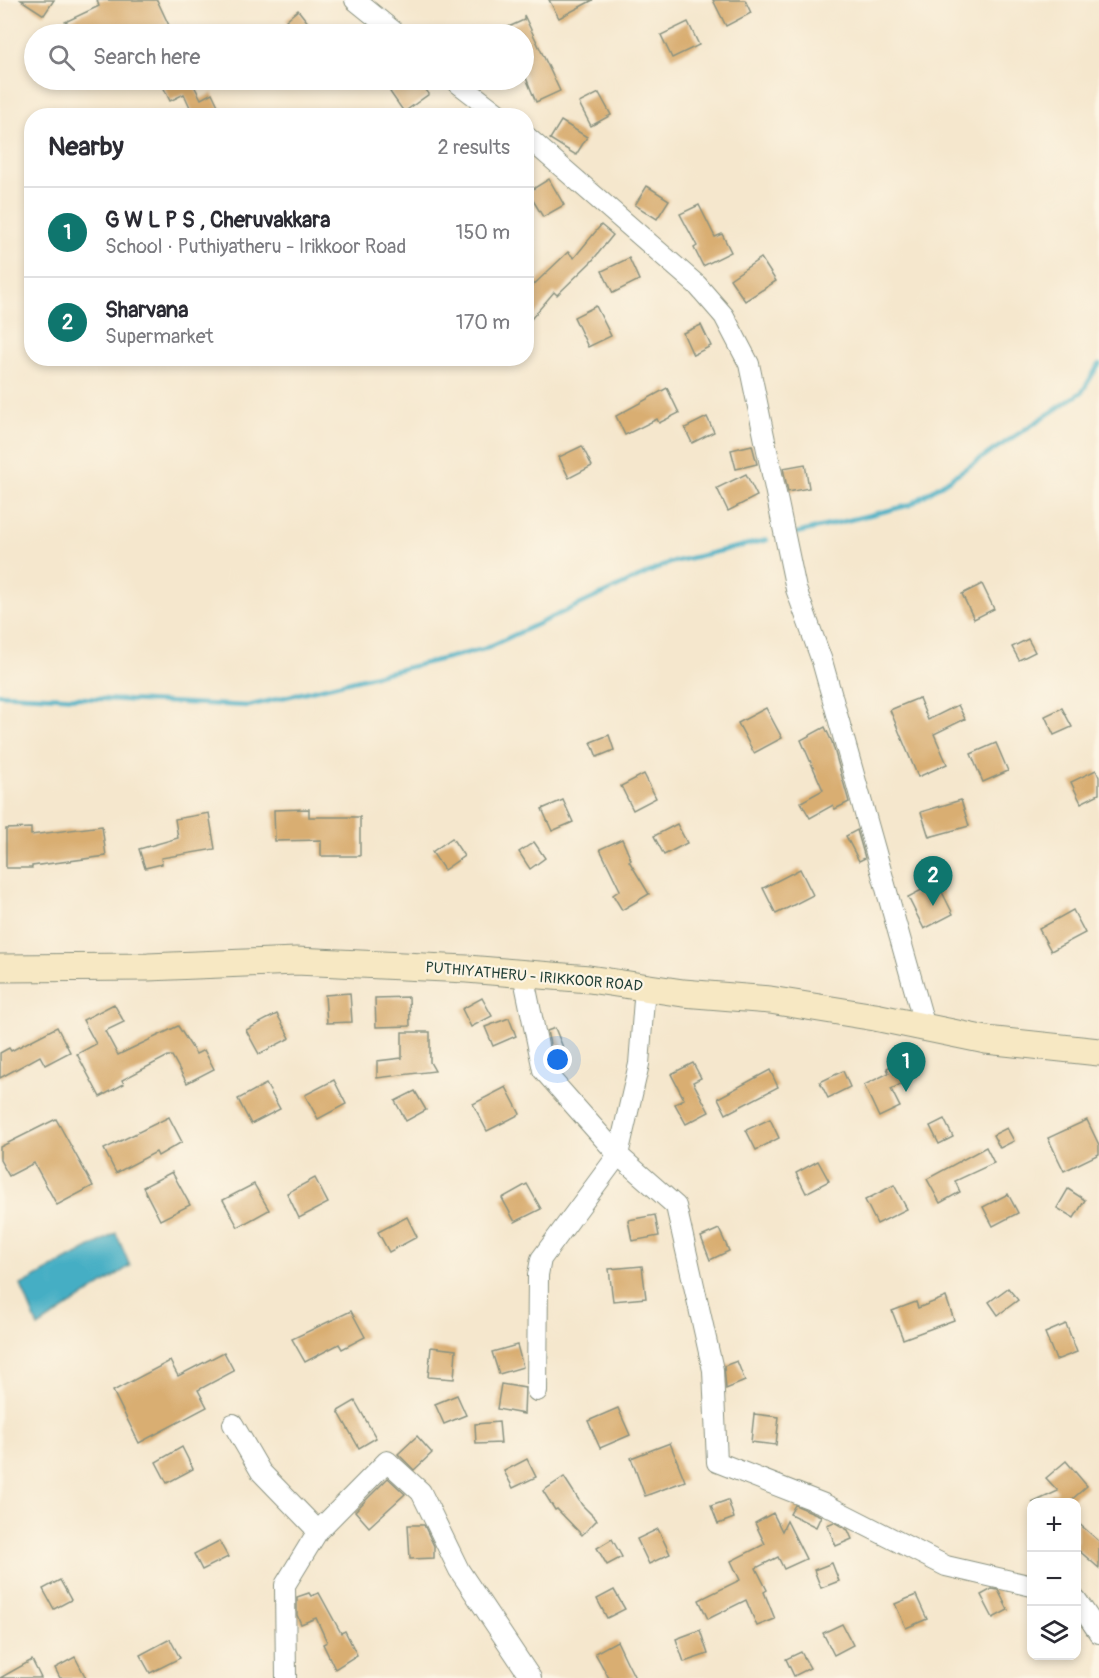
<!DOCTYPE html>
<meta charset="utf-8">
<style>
:root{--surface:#fff;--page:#f2f2f3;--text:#2b2b33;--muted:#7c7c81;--line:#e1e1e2;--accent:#0f766e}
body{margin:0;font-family:Pangolin,sans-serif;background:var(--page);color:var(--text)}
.controls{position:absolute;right:18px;bottom:18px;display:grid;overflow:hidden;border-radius:12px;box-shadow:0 3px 9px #0003}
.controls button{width:54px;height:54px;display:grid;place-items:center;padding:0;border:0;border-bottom:2px solid var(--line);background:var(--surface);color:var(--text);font:30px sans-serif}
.you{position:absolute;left:558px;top:1060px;width:21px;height:21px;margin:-15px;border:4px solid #fff;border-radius:50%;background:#1a73e8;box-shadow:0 0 0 9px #1a73e833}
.badge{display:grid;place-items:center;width:39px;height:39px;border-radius:50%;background:var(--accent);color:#fff;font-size:20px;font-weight:700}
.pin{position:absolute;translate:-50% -50px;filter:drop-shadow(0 2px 3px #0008)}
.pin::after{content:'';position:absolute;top:32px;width:21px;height:18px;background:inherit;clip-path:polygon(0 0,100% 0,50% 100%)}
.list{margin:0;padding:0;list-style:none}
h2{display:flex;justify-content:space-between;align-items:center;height:78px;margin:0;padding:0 24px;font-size:26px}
h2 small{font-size:20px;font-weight:400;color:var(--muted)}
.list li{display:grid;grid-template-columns:39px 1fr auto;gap:18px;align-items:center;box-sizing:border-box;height:90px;padding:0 24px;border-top:2px solid var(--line)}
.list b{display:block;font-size:22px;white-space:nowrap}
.list p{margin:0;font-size:20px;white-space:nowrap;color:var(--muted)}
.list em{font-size:20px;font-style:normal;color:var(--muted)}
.icon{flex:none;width:33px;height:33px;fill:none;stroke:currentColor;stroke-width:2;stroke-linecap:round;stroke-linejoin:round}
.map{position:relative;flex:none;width:1099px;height:1678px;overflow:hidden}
.search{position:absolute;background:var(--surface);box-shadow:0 3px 9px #0003;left:24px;top:24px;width:510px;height:66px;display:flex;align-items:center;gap:15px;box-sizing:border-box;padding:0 21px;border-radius:33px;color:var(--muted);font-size:22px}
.panel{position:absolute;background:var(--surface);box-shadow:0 3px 9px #0003;left:24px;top:108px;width:510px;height:258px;border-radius:24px}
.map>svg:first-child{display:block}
</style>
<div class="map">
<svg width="1099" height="1678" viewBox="0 0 1099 1678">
<rect width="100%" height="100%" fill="#fcf5e5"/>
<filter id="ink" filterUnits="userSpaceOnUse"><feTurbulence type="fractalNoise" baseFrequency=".0167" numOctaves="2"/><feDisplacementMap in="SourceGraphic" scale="12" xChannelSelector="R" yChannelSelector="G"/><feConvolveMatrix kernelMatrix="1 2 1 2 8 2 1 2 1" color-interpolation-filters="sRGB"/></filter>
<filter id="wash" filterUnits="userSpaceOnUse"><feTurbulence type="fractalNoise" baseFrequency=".008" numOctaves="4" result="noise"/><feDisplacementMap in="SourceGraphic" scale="24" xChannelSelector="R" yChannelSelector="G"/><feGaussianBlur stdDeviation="1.35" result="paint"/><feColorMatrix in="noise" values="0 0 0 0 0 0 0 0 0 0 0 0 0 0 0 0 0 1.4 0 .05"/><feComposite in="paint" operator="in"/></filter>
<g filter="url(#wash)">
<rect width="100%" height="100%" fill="#f5e7cd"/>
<path fill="#45aec4" stroke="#32767c" stroke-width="1.5" d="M116,1233l14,33 -92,61 -17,-42z"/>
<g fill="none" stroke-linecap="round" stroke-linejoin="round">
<g stroke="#45aec4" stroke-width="4.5">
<path d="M797,533l113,-28 172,-113 17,-28"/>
<path d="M0,694l248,12 236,-57 185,-86 98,-23"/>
</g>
</g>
<g id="blocks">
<g fill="#d9ae72">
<path d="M21,0h33l-10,15z"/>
<path d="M97,0h60l16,34h-101l-7,-12 34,-16z"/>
<path d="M549,0h44l-34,18z"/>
<path d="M713,0h32l6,13 -25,13z"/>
<path d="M298,10l19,24h-20l-11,-14z"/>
<path d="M524,15l36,76 -24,11 -12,-29v-39h-31l31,-14z"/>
<path d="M688,22l11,23 -27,13 -11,-23z"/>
<path d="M160,80h31l10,19 11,-6 11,23h-29l-10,-22 -14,7z"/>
<path d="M407,80h12l10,14 -25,18 -14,-20z"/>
<path d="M599,93l12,22 -20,11 -12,-23z"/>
<path d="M561,121l26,16 -11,18 -26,-16z"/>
<path d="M549,179l15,26 -21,12 -15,-25z"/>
<path d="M647,186l22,14 -12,19 -22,-14z"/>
<path d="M699,205l16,32 7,-3 9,18 -28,14 -9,-18 3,-2 -17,-32z"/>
<path d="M601,225l12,10 -21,26 -35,34 -3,-3 -28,33v-33l42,-40 6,6z"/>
<path d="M629,258l10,22 -26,13 -11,-22z"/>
<path d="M761,258l15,23 -31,20 -15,-22z"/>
<path d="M596,306l15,30 -23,11 -14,-30z"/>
<path d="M701,325l10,21 -18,9 -10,-22z"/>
<path d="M667,388l12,25 -20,10 -2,-4 -32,16 -9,-19z"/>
<path d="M707,417l7,15 -22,11 -7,-15z"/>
<path d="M752,445l5,19 -21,5 -5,-19z"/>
<path d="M582,446l10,20 -23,12 -10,-21z"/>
<path d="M805,464l4,24 -21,4 -5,-24z"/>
<path d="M746,474l11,22 -29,15 -11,-23z"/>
<path d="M982,584l12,25 -20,10 -12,-25z"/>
<path d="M1028,639l7,13 -16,8 -7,-13z"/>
<path d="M919,698l9,22 30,-15 7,14 -31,15 13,30 -29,13 -28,-67z"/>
<path d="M766,708l16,30 -28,15 -16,-30z"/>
<path d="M1062,708l10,19 -18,8 -9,-19z"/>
<path d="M825,727l7,15 17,60 -14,7 -2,-4 -23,13 -9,-16 22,-12 -22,-50z"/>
<path d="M609,735l5,15 -17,7 -6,-15z"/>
<path d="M996,743l12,28 -25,11 -12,-28z"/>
<path d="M1096,770l3,7v17l-18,9 -10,-21z"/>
<path d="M644,774l12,24 -23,12 -12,-24z"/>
<path d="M563,800l10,22 -21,9 -10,-22z"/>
<path d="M961,800l8,26 -40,11 -8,-25z"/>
<path d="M309,809v8h51v39h-39v-16l-46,1 -1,-31z"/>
<path d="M209,813l6,36 -54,9 1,6 -17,4 -6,-19 39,-11 -3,-19z"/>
<path d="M677,824l10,19 -23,12 -10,-19z"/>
<path d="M102,826l4,30 -74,10v2h-26v-39l25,-1v7z"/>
<path d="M857,830l8,28 -6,3 -13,-25z"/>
<path d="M452,838l12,18 -20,14 -12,-18z"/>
<path d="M622,839l9,21 -2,1 20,33 -27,16 -9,-15 7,-5 -20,-41z"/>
<path d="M534,842l11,16 -15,11 -11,-17z"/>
<path d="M800,869l13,26 -37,19 -13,-26z"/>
<path d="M937,882l16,32 -29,15 -16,-32z"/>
<path d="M1073,910l12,23 -34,18 -12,-22z"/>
<path d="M350,993l2,29 -25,1 -2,-28z"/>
<path d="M409,997l1,29 -34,1 -1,-29z"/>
<path d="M482,998l10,18 -21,11 -9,-18z"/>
<path d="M114,1004l10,18 -19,9 13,24 60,-29 18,28 8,-4 10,19 -27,14 -15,-27h-4l-46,24 2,4 -24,13 -23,-43 19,-10 -13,-24z"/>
<path d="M277,1014l13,24 -31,16 -13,-24z"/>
<path d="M509,1018l7,18 -23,10 -8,-19z"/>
<path d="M57,1027l13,25 -25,13 -5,-9 -40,22v-25l9,-5 2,3z"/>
<path d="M555,1028l12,29 -13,5 -7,-31z"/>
<path d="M402,1032h28v30l5,9 -58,7v-17l25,-3z"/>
<path d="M900,1061l9,19 -18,9 9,18 -21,10 -15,-32 25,-12 -2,-5z"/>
<path d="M693,1063l8,15 -8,4 16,30 -23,12 -11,-20 9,-5 -13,-25z"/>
<path d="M770,1070l8,17 -52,27 -8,-16z"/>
<path d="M843,1071l7,16 -22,11 -8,-16z"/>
<path d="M334,1080l12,24 -28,15 -13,-24z"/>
<path d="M266,1084l14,25 -29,15 -13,-25z"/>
<path d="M506,1087l14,27 -33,17 -14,-27z"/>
<path d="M415,1091l11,19 -20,11 -11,-20z"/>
<path d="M169,1117l13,25 -24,14 -2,-4 -40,21 -12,-24z"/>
<path d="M56,1119l37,67 -36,19 -23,-42 -25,13 -9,-16v-13z"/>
<path d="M770,1119l9,19 -23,12 -10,-20z"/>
<path d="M944,1119l9,18 -14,7 -9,-18z"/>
<path d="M1087,1120l12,25v9l-35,17 -16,-33z"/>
<path d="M1007,1128l7,13 -14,7 -7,-13z"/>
<path d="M986,1147l8,16 -39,18 5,11 -20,11 -13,-24z"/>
<path d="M818,1161l11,20 -23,12 -10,-20z"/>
<path d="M172,1172l18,33 -30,15 -17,-33z"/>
<path d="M315,1178l13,25 -29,15 -12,-25z"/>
<path d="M254,1184l15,26 -31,17 -15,-27z"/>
<path d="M527,1184l14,25 -26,13 -13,-24z"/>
<path d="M894,1185l13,24 -30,15 -12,-24z"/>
<path d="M1068,1189l17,11 -11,18 -17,-10z"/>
<path d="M1008,1194l10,19 -25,13 -10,-19z"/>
<path d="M655,1215l4,21 -27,5 -4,-21z"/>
<path d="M407,1217l10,20 -28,15 -11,-20z"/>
<path d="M719,1229l10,22 -19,9 -9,-23z"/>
<path d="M642,1266l4,32 -33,3 -4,-32z"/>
<path d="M1008,1288l10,12 -20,15 -9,-13z"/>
<path d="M946,1297l8,23 -51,19 -11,-28 24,-9 2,6z"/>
<path d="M351,1311l14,26 -23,12 -3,-5 -34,18 -13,-23z"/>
<path d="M1066,1324l11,28 -21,8 -11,-27z"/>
<path d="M517,1345l6,22 -24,7 -7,-22z"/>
<path d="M431,1347l25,3 -2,29 -26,-2z"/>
<path d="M224,1352l10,19 -36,19 9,17 -68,36 -26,-52 57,-30 8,15z"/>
<path d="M737,1361l8,20 -19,8 -2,-23z"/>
<path d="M501,1384l24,4 -1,26 -27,-5z"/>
<path d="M457,1395l9,20 -22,9 -9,-20z"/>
<path d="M355,1401l21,37 -17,10 -21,-37z"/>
<path d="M618,1408l12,27 -30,13 -12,-27z"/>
<path d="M754,1414l25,3 -3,28 -25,-3z"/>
<path d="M499,1422l2,21 -25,1 -1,-20z"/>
<path d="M417,1436l15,17 -18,17 -16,-16z"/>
<path d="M670,1443l15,38 -40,15 -14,-38z"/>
<path d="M182,1447l11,22 -26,14 -11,-21z"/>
<path d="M527,1459l9,18 -23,11 -9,-17z"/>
<path d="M1066,1461l21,25 -19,17h-36l26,-12 -12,-13z"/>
<path d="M564,1477l18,28 15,15 -15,15 -25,-26 -2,1 -12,-19z"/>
<path d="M388,1478l17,16 -36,33 -14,-16z"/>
<path d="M728,1500l6,18 -16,6 -7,-18z"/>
<path d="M795,1505l26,11 -5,11 -26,-13z"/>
<path d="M773,1513l9,18 5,-10 19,38 -22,10 -6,-12 -22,11 11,22 -3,2 11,27 -18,7 -11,-26 -38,19 -9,-19 41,-20 -9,-19 34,-17 -10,-21z"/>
<path d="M834,1522l14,8 4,9 -16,7 -9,-21z"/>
<path d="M1077,1522l22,19v27l-22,-19z"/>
<path d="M408,1525h16l10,21v12l-24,1z"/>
<path d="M658,1529l12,25 -21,10 -12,-25z"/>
<path d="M612,1539l10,18 -15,8 -10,-17z"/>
<path d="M219,1541l9,16 -26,13 -8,-16z"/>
<path d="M832,1563l7,18 -18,7 -7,-18z"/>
<path d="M60,1580l11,20 -17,9 -11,-20z"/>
<path d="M992,1589l6,1 10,20 -15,8 -12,-23z"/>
<path d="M614,1590l11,19 -18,9 -10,-19z"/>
<path d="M309,1593l2,3 8,-3 22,40 4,-2 12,24 -22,14 -12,-25 4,-2 -11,-24 -15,6 -4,-9v-18z"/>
<path d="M916,1595l11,24 -21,9 -11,-24z"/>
<path d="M842,1624l11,21 -19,10 -11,-22z"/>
<path d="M700,1630l8,24 -24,8 -8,-23z"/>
<path d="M170,1639l10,19 -30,15 -10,-18z"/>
<path d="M617,1641l10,21 8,16h-26l-14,-25z"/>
<path d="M801,1652l9,16 -16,8 -8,-17z"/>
<path d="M75,1657l11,21h-26l-5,-10z"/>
<path d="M32,1660l9,18h-41z"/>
</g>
</g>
</g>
<g filter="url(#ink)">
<use href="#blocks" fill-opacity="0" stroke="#8a9280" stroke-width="1.5"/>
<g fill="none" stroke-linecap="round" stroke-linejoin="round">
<g stroke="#8a9280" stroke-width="22">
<g id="street">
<path d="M355,0l42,34"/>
<path d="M454,80l47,36"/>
<path d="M526,136l171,149 27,31 25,48 47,225 26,72 103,366"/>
<path d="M523,974l20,96 75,85 58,51 37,164 4,92 107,42 122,62 86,20"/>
<path d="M537,1391l1,-116 3,-16 77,-104 21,-91 6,-77"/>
<path d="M233,1424l28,48 57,59"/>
<path d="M1076,1599l23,34"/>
<path d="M286,1678l-1,-93 33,-54 69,-70 34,31 38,78 72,108"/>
</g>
</g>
<g stroke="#8a9280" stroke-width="29">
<path id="secondary" d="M0,968l148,-1 148,-6 171,8 122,10 94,14 87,7 105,17 111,23 113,12"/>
</g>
<use href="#street" stroke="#fff" stroke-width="20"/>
<use href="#secondary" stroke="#f7e8c3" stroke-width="27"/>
</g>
</g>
<g text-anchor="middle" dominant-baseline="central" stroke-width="4.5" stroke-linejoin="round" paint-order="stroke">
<g font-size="15" fill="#1f3d34" stroke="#fcf5e5">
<text transform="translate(534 977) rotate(5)">PUTHIYATHERU - IRIKKOOR ROAD</text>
</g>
</g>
</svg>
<div class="controls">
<button>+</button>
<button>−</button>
<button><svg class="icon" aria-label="layers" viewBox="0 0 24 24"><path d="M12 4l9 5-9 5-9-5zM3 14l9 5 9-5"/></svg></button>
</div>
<div class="you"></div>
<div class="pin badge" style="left:906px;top:1092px">1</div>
<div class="pin badge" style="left:933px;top:906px">2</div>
<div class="search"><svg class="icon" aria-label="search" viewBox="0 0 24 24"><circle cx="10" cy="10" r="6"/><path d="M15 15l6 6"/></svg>Search here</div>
<section class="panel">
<h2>Nearby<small>2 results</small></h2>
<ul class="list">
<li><span class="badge">1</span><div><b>G W L P S , Cheruvakkara</b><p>School · Puthiyatheru - Irikkoor Road</p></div><em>150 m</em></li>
<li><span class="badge">2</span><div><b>Sharvana</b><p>Supermarket</p></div><em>170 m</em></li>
</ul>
</section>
</div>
